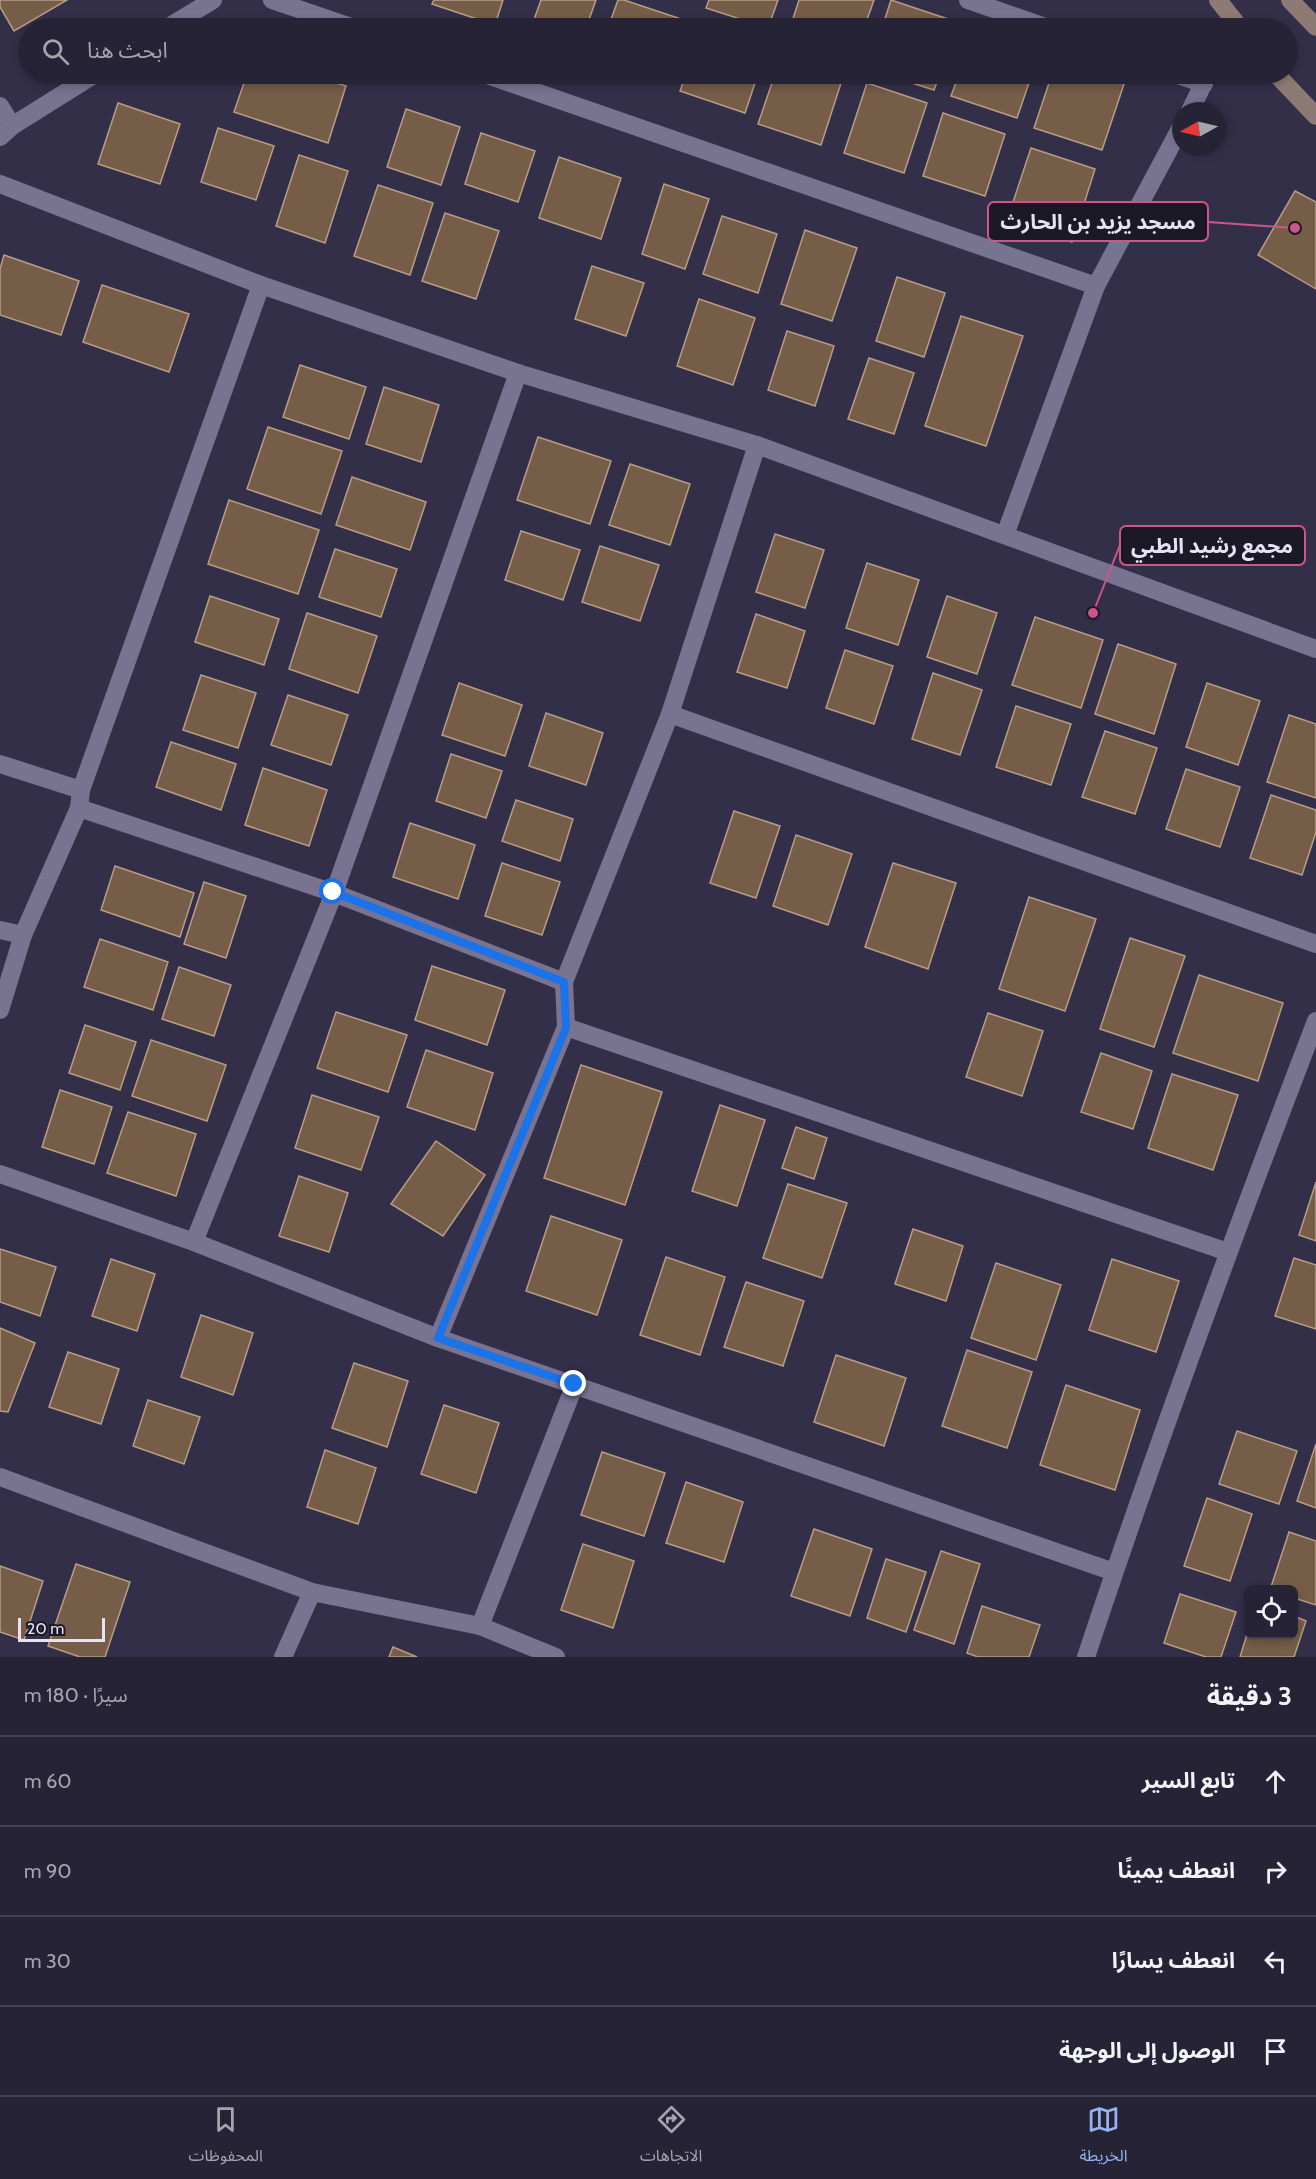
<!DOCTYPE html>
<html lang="ar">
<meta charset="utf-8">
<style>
:root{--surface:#272337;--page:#332f42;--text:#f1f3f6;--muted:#a4a4ad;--line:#434052;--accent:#95b2f1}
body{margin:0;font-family:Cabin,"Noto Sans Arabic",sans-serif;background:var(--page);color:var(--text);direction:rtl}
.controls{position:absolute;right:18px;bottom:18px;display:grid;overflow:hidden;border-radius:9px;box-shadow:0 3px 9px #0003}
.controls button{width:54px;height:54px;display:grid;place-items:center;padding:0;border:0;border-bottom:2px solid var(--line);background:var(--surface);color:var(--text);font:30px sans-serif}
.compass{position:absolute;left:1172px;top:102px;width:54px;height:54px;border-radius:50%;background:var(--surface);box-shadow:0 3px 9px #0003;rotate:262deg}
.scale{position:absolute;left:18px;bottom:15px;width:87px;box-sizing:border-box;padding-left:6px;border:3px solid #e4e2f3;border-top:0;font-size:16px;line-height:21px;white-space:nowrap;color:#e4e2f3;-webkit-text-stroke:4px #1b1925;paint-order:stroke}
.stop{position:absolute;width:18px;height:18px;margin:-14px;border:4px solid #1a73e8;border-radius:50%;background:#fff}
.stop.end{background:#1a73e8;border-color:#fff;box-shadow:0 2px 6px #0008}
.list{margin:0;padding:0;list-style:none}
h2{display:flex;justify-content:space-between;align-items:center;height:78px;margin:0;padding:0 24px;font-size:26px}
h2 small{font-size:20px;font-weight:400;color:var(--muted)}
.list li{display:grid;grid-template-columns:39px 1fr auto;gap:18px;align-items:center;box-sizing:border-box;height:90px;padding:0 24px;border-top:2px solid var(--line)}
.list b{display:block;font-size:22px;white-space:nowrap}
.list em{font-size:20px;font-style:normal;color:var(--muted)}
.icon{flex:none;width:33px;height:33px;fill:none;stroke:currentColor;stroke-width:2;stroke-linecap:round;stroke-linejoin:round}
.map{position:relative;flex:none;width:1316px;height:1657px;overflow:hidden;direction:ltr}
.search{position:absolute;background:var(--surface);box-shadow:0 3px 9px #0003;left:18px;right:18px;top:18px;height:66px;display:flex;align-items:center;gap:15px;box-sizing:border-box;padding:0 21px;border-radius:33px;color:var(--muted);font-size:22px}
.sheet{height:438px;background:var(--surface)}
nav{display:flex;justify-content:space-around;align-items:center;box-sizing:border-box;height:84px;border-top:2px solid var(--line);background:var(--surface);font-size:16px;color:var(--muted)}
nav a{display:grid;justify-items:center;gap:3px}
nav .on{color:var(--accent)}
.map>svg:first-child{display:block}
</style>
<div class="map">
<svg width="1316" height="1657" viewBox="0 0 1316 1657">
<rect width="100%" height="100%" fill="#342f49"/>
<g fill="#755d47" stroke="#b79d85" stroke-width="1.5">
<path d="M0,0h67l-53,31 -14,-24z"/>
<path d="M434,0h69l-8,25 -63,-21z"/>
<path d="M541,0h55l-10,28h-55z"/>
<path d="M618,0h6l60,20 -3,8h-73z"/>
<path d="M709,0h69l-10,28 -62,-20z"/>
<path d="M799,0h75l-10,28h-74z"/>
<path d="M891,0l66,22 -2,6h-73z"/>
<path d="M247,74h61l38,12 -18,57 -94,-31z"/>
<path d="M686,74h72l-13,39 -65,-22z"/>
<path d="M775,74h58l10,3 -22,68 -63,-21z"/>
<path d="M883,74h57l-6,16z"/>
<path d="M959,74h73l-15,44 -66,-22z"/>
<path d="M1052,74h40l32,10 -22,66 -68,-22z"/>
<path d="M867,83l60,20 -23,70 -60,-20z"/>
<path d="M118,103l62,21 -20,60 -62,-20z"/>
<path d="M406,109l54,18 -19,58 -54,-18z"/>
<path d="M943,113l62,21 -20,62 -62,-20z"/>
<path d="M218,128l56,18 -18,54 -55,-18z"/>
<path d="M481,133l54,18 -17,51 -53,-18z"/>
<path d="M1031,148l64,21 -23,73 -65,-22z"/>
<path d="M299,155l49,16 -23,72 -49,-17z"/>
<path d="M559,157l62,21 -20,61 -62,-21z"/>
<path d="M664,184l45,15 -24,70 -43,-15z"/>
<path d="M378,185l55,18 -23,72 -56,-19z"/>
<path d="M1295,191l21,11v87l-58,-34z"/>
<path d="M445,213l54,18 -23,68 -54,-18z"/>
<path d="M722,216l55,18 -19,59 -55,-19z"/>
<path d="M805,230l52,18 -25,73 -51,-17z"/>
<path d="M4,255l75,26 -18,54 -61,-20v-46z"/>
<path d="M592,266l52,17 -18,53 -51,-17z"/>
<path d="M897,277l48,16 -21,64 -48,-16z"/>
<path d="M102,285l87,29 -20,58 -86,-30z"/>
<path d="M699,299l56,19 -22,67 -56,-19z"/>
<path d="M961,316l62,20 -37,110 -61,-20z"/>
<path d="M787,331l47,15 -19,60 -47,-16z"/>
<path d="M869,358l45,15 -20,61 -46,-15z"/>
<path d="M300,365l66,22 -17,52 -66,-22z"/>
<path d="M384,387l55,18 -18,57 -55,-18z"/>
<path d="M268,427l74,24 -21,63 -74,-25z"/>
<path d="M538,437l73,24 -21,63 -73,-24z"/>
<path d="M630,464l60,20 -20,61 -61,-20z"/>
<path d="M352,477l74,25 -16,48 -74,-25z"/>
<path d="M229,500l90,30 -21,64 -90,-30z"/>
<path d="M521,531l59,19 -17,50 -58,-20z"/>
<path d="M775,534l49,16 -19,58 -49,-16z"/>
<path d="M600,546l59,19 -19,56 -58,-19z"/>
<path d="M335,549l62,20 -16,48 -62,-20z"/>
<path d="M867,563l52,17 -21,65 -52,-17z"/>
<path d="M210,596l69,23 -15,46 -69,-23z"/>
<path d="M947,596l50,17 -20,61 -50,-17z"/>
<path d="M307,613l70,23 -19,57 -69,-24z"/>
<path d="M756,614l49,17 -18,57 -50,-16z"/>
<path d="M1035,617l68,23 -22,68 -69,-23z"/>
<path d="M1118,644l58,20 -22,70 -59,-20z"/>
<path d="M845,650l48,16 -19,58 -48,-16z"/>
<path d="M933,673l49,17 -22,65 -48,-16z"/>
<path d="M201,675l55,18 -18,55 -55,-18z"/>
<path d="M459,683l63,22 -17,51 -63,-21z"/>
<path d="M1207,683l53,18 -22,64 -52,-18z"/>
<path d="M288,695l60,20 -17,50 -60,-20z"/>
<path d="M1016,706l55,18 -20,61 -55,-18z"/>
<path d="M546,713l57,20 -17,52 -57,-19z"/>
<path d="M1289,715l27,9v74l-49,-16z"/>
<path d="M1105,731l52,17 -22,66 -53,-17z"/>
<path d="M171,742l65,22 -15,46 -65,-23z"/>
<path d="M451,754l51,17 -16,47 -50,-17z"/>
<path d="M263,768l64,22 -18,56 -64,-21z"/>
<path d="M1186,769l54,18 -20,60 -54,-18z"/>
<path d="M1271,795l45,15v22l-14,43 -52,-17z"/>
<path d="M516,800l57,19 -13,42 -58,-20z"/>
<path d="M734,811l46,15 -24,72 -46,-15z"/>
<path d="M410,823l65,22 -17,54 -65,-22z"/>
<path d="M796,835l56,19 -24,71 -55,-19z"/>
<path d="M502,863l58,19 -18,53 -57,-19z"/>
<path d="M893,863l63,20 -28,86 -63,-22z"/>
<path d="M115,866l79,27 -14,44 -79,-27z"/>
<path d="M204,882l42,14 -20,62 -42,-14z"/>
<path d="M1029,897l67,22 -31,92 -66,-22z"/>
<path d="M1130,938l55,18 -31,91 -54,-18z"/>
<path d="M100,939l68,23 -15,48 -69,-23z"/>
<path d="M432,966l73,24 -18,55 -72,-25z"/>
<path d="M179,967l52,18 -17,51 -52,-17z"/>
<path d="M1199,975l84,28 -25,78 -85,-28z"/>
<path d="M336,1012l71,23 -19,57 -71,-24z"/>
<path d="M988,1013l55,18 -21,65 -56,-19z"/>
<path d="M85,1025l51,17 -16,48 -51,-17z"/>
<path d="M151,1040l75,25 -19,56 -75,-25z"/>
<path d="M426,1050l67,23 -18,57 -68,-23z"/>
<path d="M1101,1053l51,18 -19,58 -52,-17z"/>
<path d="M581,1065l81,27 -37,113 -81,-27z"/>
<path d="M1172,1074l66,21 -25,75 -65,-22z"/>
<path d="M60,1090l52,17 -18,57 -52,-17z"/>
<path d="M312,1095l67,22 -18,53 -66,-22z"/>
<path d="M720,1105l45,15 -28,86 -45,-15z"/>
<path d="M128,1112l68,22 -20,62 -69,-23z"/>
<path d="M796,1127l31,11 -13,41 -32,-11z"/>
<path d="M436,1141l49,34 -42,61 -52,-32z"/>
<path d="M299,1176l49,17 -19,59 -50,-16z"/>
<path d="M1316,1182v59l-17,-6z"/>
<path d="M788,1184l59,19 -25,75 -59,-20z"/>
<path d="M551,1216l71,24 -25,75 -71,-24z"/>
<path d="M913,1229l50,17 -17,55 -51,-17z"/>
<path d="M0,1249l56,18 -16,49 -40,-14z"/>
<path d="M666,1257l59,20 -25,78 -60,-20z"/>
<path d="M1294,1258l22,7v64l-41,-13z"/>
<path d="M111,1259l44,15 -18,57 -45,-15z"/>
<path d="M1112,1259l67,22 -23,71 -67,-22z"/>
<path d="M996,1263l65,22 -25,75 -65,-22z"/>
<path d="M746,1282l58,19 -21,65 -59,-19z"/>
<path d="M201,1315l52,18 -20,62 -52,-18z"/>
<path d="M0,1328l35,15 -27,69 -8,-1z"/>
<path d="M967,1350l65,22 -25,76 -65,-22z"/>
<path d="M68,1352l51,17 -18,55 -52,-17z"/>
<path d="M836,1355l70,23 -22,68 -70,-24z"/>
<path d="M354,1363l54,18 -21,66 -55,-19z"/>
<path d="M1066,1385l74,25 -25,80 -75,-25z"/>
<path d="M148,1400l52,17 -16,47 -51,-18z"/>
<path d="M444,1405l55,18 -23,70 -55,-19z"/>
<path d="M1237,1431l60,20 -18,53 -60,-20z"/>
<path d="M1316,1444v64l-19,-7z"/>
<path d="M325,1450l51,18 -18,56 -51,-17z"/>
<path d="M602,1452l63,21 -21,63 -63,-21z"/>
<path d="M686,1482l57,20 -19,60 -58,-19z"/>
<path d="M1207,1498l45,16 -22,67 -46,-15z"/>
<path d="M814,1529l58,20 -22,67 -59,-20z"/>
<path d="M1289,1532l27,9v64l-22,-7v-8h-24z"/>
<path d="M583,1544l51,17 -21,67 -52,-18z"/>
<path d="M941,1551l39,13 -26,80 -40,-14z"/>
<path d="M886,1559l40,13 -20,60 -39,-14z"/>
<path d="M76,1564l54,18 -25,75h-25l-32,-11z"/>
<path d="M0,1566l43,15 -19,59 -24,-8z"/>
<path d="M1180,1594l56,18 -15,45h-15l-42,-14z"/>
<path d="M982,1606l58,19 -11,32h-51l-11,-4z"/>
<path d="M1294,1616l12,5 -12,36h-54l8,-26v3h46z"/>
<path d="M393,1647l24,10h-28z"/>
</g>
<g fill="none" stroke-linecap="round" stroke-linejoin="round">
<g stroke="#787391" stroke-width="18">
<path d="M272,0l82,28"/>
<path d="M968,0l80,28"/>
<path d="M167,28l46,-28"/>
<path d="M484,74l612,212"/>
<path d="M1175,74l29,10"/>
<path d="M0,106l12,20"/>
<path d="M1190,111l18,-37"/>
<path d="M0,137l12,-11 83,-52"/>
<path d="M0,184l261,101 257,88 239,72 559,204"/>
<path d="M1005,535l91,-249 85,-159"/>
<path d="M670,714l646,230"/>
<path d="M0,764l81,26"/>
<path d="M79,808l255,85 230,89"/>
<path d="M0,930l23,5"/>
<path d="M0,1010l23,-75 56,-127 2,-18 180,-505"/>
<path d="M566,1027l662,225"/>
<path d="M0,1174l194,68 244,96 676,234"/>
<path d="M194,1242l140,-349 184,-520"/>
<path d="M438,1338l128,-311 -2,-45 106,-268 87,-269"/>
<path d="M0,1477l312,115 168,34 76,31"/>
<path d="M480,1626l95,-242"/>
<path d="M283,1657l29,-65"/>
<path d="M1086,1657c71,-214 149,-425 230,-636"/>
</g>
<g stroke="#8e7a74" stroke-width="18">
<path d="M1218,0l22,28"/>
<path d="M1290,0l26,27"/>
<path d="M1276,74l40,42"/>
</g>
</g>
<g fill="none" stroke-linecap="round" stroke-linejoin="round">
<path stroke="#1a73e8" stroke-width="8" d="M333,892l231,90 2,46 -128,310 136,46"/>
</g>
<path fill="none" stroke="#cc5589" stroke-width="2" d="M1295 228L1208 222M1093 613L1120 545"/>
<g fill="#cc5589" stroke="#1b1925" stroke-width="2">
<circle cx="1295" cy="228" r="6"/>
<circle cx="1093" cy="613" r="6"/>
</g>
<g fill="#1b1925" stroke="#cc5589" stroke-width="2">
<rect x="988" y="202" width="220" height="39" rx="6"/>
<rect x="1120" y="526" width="185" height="39" rx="6"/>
</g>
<g font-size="21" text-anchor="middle" font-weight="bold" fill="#e4e2f3">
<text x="1098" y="229">مسجد يزيد بن الحارث</text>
<text x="1212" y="553">مجمع رشيد الطبي</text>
</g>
</svg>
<div class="controls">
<button><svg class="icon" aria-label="locate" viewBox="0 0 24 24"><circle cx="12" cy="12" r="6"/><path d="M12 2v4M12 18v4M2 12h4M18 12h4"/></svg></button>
</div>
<svg class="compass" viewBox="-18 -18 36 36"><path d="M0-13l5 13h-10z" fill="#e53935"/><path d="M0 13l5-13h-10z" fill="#a4a4ad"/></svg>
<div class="scale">20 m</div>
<div class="stop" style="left:333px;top:892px"></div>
<div class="stop end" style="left:574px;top:1384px"></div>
<div class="search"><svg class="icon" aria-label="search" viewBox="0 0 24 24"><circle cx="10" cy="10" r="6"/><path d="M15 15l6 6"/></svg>ابحث هنا</div>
</div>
<section class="sheet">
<h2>3 دقيقة<small>سيرًا · 180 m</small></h2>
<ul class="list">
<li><svg class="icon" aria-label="ahead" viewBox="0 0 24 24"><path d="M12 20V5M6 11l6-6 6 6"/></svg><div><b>تابع السير</b></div><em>60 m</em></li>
<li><svg class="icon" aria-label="right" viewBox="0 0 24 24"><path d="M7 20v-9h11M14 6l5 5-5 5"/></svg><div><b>انعطف يمينًا</b></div><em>90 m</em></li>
<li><svg class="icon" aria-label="left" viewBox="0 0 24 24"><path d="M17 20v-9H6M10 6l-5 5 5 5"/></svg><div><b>انعطف يسارًا</b></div><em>30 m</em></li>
<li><svg class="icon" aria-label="arrive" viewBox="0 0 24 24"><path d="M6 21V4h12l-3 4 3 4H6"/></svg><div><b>الوصول إلى الوجهة</b></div></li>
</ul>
</section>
<nav>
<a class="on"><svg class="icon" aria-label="map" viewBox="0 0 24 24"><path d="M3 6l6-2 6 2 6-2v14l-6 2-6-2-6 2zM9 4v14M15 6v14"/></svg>الخريطة</a>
<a><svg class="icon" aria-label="directions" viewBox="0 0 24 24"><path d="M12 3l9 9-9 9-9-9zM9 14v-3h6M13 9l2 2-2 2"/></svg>الاتجاهات</a>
<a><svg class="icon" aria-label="saved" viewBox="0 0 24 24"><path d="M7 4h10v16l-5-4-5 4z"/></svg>المحفوظات</a>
</nav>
